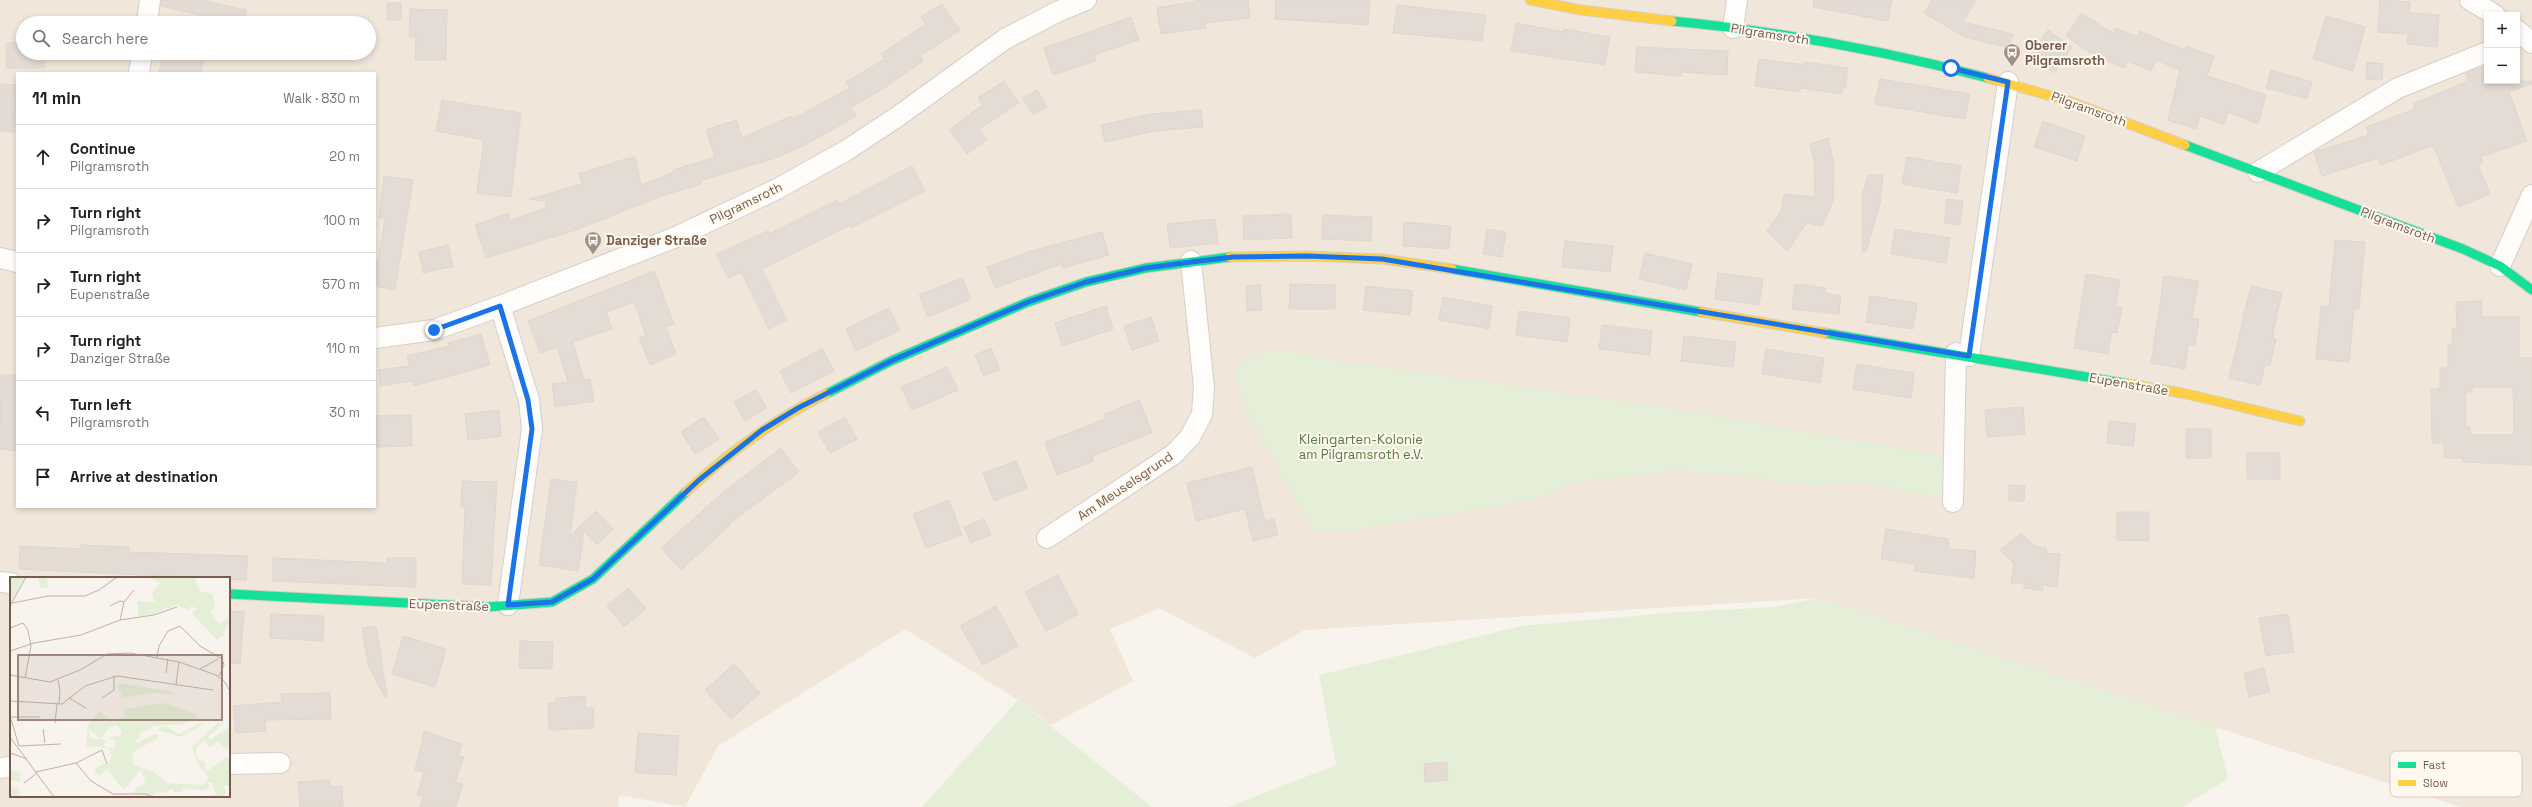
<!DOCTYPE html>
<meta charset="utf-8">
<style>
:root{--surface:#fff;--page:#f6f6f6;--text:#202124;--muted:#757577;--line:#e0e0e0}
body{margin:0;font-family:"Space Grotesk",sans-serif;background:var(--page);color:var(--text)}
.controls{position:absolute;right:12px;top:12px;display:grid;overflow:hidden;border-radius:0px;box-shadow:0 2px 6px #0003}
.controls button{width:36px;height:36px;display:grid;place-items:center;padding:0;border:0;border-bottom:1px solid var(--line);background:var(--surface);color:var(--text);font:20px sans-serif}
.stop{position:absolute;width:12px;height:12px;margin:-9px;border:3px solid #1a73e8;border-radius:50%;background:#fff}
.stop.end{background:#1a73e8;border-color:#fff;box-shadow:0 1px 4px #0008}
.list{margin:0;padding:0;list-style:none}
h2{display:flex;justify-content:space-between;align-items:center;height:52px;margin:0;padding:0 16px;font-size:17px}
h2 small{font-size:13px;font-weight:400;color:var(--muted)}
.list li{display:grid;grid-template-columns:26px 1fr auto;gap:12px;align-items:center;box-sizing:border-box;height:64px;padding:0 16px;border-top:1px solid var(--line)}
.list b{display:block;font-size:15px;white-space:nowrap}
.list p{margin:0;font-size:13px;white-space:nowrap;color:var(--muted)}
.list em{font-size:13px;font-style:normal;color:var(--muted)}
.icon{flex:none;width:22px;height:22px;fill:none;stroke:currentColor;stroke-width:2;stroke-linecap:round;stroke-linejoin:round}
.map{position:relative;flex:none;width:2532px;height:807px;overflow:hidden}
.search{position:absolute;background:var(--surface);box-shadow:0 2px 6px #0003;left:16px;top:16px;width:360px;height:44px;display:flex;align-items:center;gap:10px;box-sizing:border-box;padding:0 14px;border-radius:22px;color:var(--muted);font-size:15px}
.panel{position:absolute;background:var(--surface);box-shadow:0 2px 6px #0003;left:16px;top:72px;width:360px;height:436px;border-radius:0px}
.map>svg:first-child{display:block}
</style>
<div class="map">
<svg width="2532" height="807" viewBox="0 0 2532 807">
<rect width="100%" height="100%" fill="#f8f3ed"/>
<path fill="#f1e6da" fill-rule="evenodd" d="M0,0h2532v807h-71l-643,-209 -514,32 -49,28 -96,-50 -49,21 23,52 -82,44 -33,-25 -113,-71 -187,117 -33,61 -66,-12 -1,12h-618zM2487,15h30v66h-30zM23,23h346v30h-346zM17,73h358v434h-358zM11,578h218v218h-218z"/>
<g fill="#e5efd7">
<path d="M1290,351l43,9 344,49 266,47 4,32 -12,10 -48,-11 -26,-3 -53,1 -74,-10 -61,-4 -99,11 -39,18 -200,33 -23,-4 -67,-121 -11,-30 8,-16 23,-10z"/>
<path d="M1818,598l397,129 13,52 -46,28h-954l108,-42 -17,-90 203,-49 157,-14 97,-5z"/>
<path d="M1018,700l134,107h-230z"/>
</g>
<g fill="#e4dbd4" stroke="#e1d6cf" fill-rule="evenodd">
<path d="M162,0h40l44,10 -3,13h-9l-73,-17z"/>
<path d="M1202,0h46l2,18 -45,5 1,5 -45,6 -4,-26z"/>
<path d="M1276,0h94l-2,25 -93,-6z"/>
<path d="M1814,0h78l-4,21 -75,-14z"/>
<path d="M1932,0h44l-13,22 50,12 -4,14 -44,-11 -41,-24z"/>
<path d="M2380,0l30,2 -1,11 30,2 -2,32 -30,-3 1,-10 -30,-2z"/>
<rect x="387" y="3" width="14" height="17"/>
<path d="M942,4l18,26 -40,26 3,5 -42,29 -30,17 5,9 -51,29 -30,13 -75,23 1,3 -43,13 -82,33 -90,28 -11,-33 34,-12 -1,8 38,-13 -1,-7 -15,-2 52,-15 -3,-10 43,-14 13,-3 6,28 33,-13 -1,-2 42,-13 -9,-27 30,-10 6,18 49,-22 2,3 57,-31 -4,-6 39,-23 -4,-5 45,-30 -5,-7z"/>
<path d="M1397,5l89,10 -4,26 -89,-8z"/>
<path d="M410,9l37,1 -1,50h-31l1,-23h-7z"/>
<path d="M2081,13l32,20 2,-5 23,9 2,-6 44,19 2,-4 28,10 -7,20 59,19 -8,29 -30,-12 -4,12 -24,-8 -4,13 -28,-9 12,-50 -24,-10 -5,11 -24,-10 -3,7 -32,-14 -26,-18z"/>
<path d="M2326,16l39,11 -12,44 -40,-12z"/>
<path d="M1131,17l8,23 -45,15 2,6 -43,14 -9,-27z"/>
<path d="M1516,23l47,9 1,-3 46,8 -5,28 -94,-14z"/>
<path d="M2048,30l24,17 -18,26 -24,-17z"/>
<path d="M6,43h17v10h21v15h-38z"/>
<path d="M1637,47l91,4 -1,24 -45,-3 -1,4 -46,-4z"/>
<path d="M163,53h42l-4,20h-42z"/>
<path d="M1759,59l45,6 1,-3 43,6 -3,20h-2l-1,6 -41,-6 -1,4 -45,-6z"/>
<path d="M2367,62l16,2 -1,16 -16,-1z"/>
<path d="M2487,66v15h45v3l-23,8 18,49 -46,16 2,6 -5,2 12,29 -32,13 -24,-60 -2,1 -1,-2 -50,19 -3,-7 -56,18 -8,-24 55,-17 -3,-8 49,-18 -2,-5 55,-23 -2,-8z"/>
<path d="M2271,70l41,12 -5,17 -41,-11z"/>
<path d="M1880,79l90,15 -5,25 -90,-15z"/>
<path d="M1004,81l15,22 -40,26 8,10 -20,15 -18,-24 33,-25 -4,-7z"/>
<path d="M0,84l17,1 -3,47 -14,-1z"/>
<path d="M1037,90l10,17 -14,8 -10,-17z"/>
<path d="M442,100l79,13 -10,84 -34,-4 7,-53 -48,-9z"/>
<path d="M1201,110l2,17 -49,4 -49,11 -4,-17 50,-11z"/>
<path d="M2043,121l42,15 -8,25 -43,-14z"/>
<path d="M1828,138l6,26 -1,37 -11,25 -15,-3 -20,28 -20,-20 14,-20 3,-17 31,3 -1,-35 -4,-18z"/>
<path d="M1907,157l54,9 -4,27 -55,-9z"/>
<path d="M912,166l13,25 -74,37 -1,-3 -88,44 25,51 -18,9 -28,-57 -13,6 -12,-24 52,-23 1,3 68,-34 2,4z"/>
<path d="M1868,175h15l-3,29 -14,48h-4v-56z"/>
<path d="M384,176l29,4 -18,110 -20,-4v-25h3l7,-42 -6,-1z"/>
<path d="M1947,199l16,2 -3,24 -16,-2z"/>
<path d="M1291,214l1,24 -48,2 -1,-24z"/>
<path d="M1323,215l49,2 -1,24 -49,-2z"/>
<path d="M1215,219l3,24 -48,5 -3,-24z"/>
<path d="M1404,222l47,4 -2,23 -46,-3z"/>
<path d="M1487,229l19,3 -4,25 -19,-3z"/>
<path d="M1895,229l55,9 -4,25 -55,-9z"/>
<path d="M1102,232l7,23 -46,13 -1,-4 -67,24 -8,-21 44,-16z"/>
<path d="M2335,240l30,2 -6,67h-5l-5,53 -33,-3 5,-53h8z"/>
<path d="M1565,241l48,5 -3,26 -48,-5z"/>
<path d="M448,245l5,21 -30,7 -4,-21z"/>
<path d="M1645,253l47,11 -6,26 -47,-11z"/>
<path d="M654,271l20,53 -8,3 10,27 -26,11 -11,-27 7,-3 -12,-33 -28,10 6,17 -39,13 11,38 6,-1 4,22 -39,6 -3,-23 16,-2 -11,-35 -17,6 -12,-32z"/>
<path d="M1718,273l45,6 -4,26 -44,-6z"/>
<path d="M2086,274l34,6 -4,26 6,1 -5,26 -5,-1 -4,22 -34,-6z"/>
<path d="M2164,276l34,5 -6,37 7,1 -4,27 -7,-1 -3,24 -34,-6z"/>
<path d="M962,278l9,21 -43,18 -9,-22z"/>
<path d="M1290,284l45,1v24h-46z"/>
<path d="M1795,284l31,4 -1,5 16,3 -2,18 -47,-5z"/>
<path d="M1260,285l2,25 -15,1 -1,-25z"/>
<path d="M1366,286l47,5 -3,24 -47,-5z"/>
<path d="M2251,286l31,7 -10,45 4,1 -6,27 -5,-1 -5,20 -31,-7z"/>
<path d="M1870,296l47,7 -4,26 -47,-7z"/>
<path d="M1443,297l49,9 -3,23 -50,-9z"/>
<path d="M2482,301v16h37v41h13v107l-69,-3v-4h-19v-15h-12l-1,-54h9v-21h8v-23h4v-17h5l-1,-26zM2472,387h41l1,48h-44v-8h-4v-35h6z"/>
<path d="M1106,306l7,23 -51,17 -7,-23z"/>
<path d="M889,308l11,22 -44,21 -10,-22z"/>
<path d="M1519,311l51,7 -3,24 -51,-7z"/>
<path d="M1151,317l8,24 -27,9 -8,-24z"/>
<path d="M1602,325l50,6 -2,24 -51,-6z"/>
<path d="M481,334l9,31 -76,21 -1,-5 -33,5 -1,-16 31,-4 -3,-10 42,-10 -1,-3z"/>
<path d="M1684,336l52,6 -3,25 -52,-6z"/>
<path d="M991,348l9,22 -16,6 -9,-21z"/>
<path d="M822,349l12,22 -43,22 -11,-22z"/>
<path d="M1766,349l58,9 -4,25 -58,-9z"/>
<path d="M1857,364l57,9 -3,25 -58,-9z"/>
<path d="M947,367l11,23 -46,20 -11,-23z"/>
<path d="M1,375h16v76l-17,-2z"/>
<path d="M756,390l11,18 -22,13 -11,-19z"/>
<path d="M1139,400l13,33 -60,23 2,5 -37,14 -12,-33 61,-23 -2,-5z"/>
<path d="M2023,407l2,27 -38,3 -2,-27z"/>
<path d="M499,410l2,26 -33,4 -3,-26z"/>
<path d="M411,415l1,31 -35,1 -1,-31z"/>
<path d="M704,417l15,22 -24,15 -14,-22z"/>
<path d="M845,417l12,22 -27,14 -12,-21z"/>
<path d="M2109,421l27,3 -3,22 -26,-3z"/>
<rect x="2186" y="429" width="25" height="29"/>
<path d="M781,448l18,24 -70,52 1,1 -49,45 -20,-22 60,-54z"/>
<rect x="2247" y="453" width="33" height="26"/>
<path d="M1016,461l11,27 -33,13 -11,-28z"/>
<path d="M1252,467l13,54 9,-2 4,16 -25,6 -8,-32 -49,12 -9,-38z"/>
<path d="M551,479l26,3 -7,54 26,-25 17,18 -16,16 -13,-13 -6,39 -39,-6z"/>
<path d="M462,481l35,1 -6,103 -29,-1 3,-77h-4z"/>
<path d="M2009,485l16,1 -1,15h-15z"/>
<path d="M949,500l13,35 -36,13 -13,-34z"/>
<path d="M2117,512h32v29l-32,-1z"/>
<path d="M984,519l7,16 -20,8 -7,-16z"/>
<path d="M1886,529l63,10 -1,10 28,2 -2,27 -60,-7 1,-7 -34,-5z"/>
<path d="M2021,533l14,13 11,2 1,5 13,1 -3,33 -15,-2 1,6 -19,-3v-5h-13l3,-20 -14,-13z"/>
<path d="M81,545l48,2v5l119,4 -2,24 -227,-11 1,-23 61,3z"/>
<path d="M273,558l114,5v-5h29v29l-143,-6z"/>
<path d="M1058,575l20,39 -32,17 -21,-39z"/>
<path d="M628,588l18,21 -22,18 -17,-21z"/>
<path d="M996,606l22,40 -35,19 -23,-39z"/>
<path d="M229,611l15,1 -4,52 -11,-1z"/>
<path d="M271,614l53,2 -1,25 -53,-3z"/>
<path d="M2288,614l6,38 -28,4 -7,-38z"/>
<path d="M376,626l11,70 -2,1 -17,-32 -6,-37z"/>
<path d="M403,636l43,13 -11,38 -43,-13z"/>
<path d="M520,641l33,1 -1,27 -33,-1z"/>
<path d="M734,664l26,29 -29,26 -26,-29z"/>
<path d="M2264,668l6,24 -21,5 -5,-24z"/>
<path d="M330,693l1,26 -66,1 1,11 -30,2 -3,-27 49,-4 -1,-8z"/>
<path d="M586,696v12h7l1,20 -45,2 -1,-27h8v-5z"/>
<path d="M424,731l38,13 -3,12 5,1 -9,25 8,2 -7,23h-36l3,-10 -6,-2 7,-23 -9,-2z"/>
<path d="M638,733l41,3 -3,39 -41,-2z"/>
<path d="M1447,762l1,18 -23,2 -1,-18z"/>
<path d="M330,780v7l12,-1 1,21h-43l-2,-25z"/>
</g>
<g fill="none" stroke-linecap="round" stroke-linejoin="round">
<g stroke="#d6cfc9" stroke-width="22">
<g id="street">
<path d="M2470,0l25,15"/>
<path d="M147,23l3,-23"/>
<path d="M1733,28l4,-28"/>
<path d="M2517,30l15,13"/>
<path d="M139,73l3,-20"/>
<path d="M2258,172l140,-84 89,-36"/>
<path d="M0,258l17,4"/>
<path d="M2500,266l32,-71"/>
<path d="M500,306l29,94 3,29 -24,176"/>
<path d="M375,338l59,-8 66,-24 176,-69 101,-48 70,-39 50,-33 108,-78 54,-28 27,-11"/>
<path d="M1969,356l39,-274"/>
<path d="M1953,502l3,-149"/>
<path d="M1047,538l127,-84 16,-17 12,-23 2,-27 -13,-126"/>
<path d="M0,582l11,1"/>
<path d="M229,764l51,-1"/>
<path d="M0,768l11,-1"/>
</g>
</g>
<g stroke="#d7cfc9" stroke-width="11">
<g id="fast">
<path d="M1672,21c106,10 213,30 316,57"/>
<path d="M2185,145l278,104 37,17 32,24"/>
<path d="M1452,269l249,43"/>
<path d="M1825,333l298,50"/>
<path d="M826,394l65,-33 137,-59 58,-20 60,-14 84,-11"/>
<path d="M229,594l258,13 65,-5 41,-23 93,-87"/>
</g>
</g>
<g stroke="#d7cfc9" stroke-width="11">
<g id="slow">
<path d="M1530,0l51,10 91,11"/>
<path d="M1988,78l80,23 117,44"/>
<path d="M1230,257l77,-1 76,3 69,10"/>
<path d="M1701,312l124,21"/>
<path d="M2123,383l64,11 113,27"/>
<path d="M686,492c42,-39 89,-73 140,-98"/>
</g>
</g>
<use href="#street" stroke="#fefdfc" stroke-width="20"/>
<use href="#fast" stroke="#16e098" stroke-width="9"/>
<use href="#slow" stroke="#ffcf43" stroke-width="9"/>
</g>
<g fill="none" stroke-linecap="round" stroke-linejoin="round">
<path stroke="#1a73e8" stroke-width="5" d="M434,330l66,-24 28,94 4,29 -24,176 44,-3 41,-23 106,-99 63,-50 36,-22 93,-47 137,-59 58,-20 60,-14 45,-6 42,-5 74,-1 75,3 587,97 39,-274 -57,-14"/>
</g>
<defs>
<g id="bus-pin" transform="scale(0.9)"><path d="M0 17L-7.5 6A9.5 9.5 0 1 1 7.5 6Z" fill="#a49084" stroke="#fff8ee"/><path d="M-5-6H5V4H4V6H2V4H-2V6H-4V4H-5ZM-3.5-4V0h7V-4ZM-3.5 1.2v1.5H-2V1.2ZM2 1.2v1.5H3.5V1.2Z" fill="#fff"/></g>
</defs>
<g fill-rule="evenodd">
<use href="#bus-pin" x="2012" y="52"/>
<use href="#bus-pin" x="593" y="240"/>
</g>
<g text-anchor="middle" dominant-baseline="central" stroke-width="4" stroke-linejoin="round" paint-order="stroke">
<g font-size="13" fill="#775a4b" stroke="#fff8ee">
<text transform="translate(1770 34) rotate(9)">Pilgramsroth</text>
<text transform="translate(2089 109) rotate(20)">Pilgramsroth</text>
<text transform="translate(746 203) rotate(-26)">Pilgramsroth</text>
<text transform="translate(2398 225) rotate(21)">Pilgramsroth</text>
<text transform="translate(2129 384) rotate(10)">Eupenstraße</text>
<text transform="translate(1125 486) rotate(-34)">Am Meuselsgrund</text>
<text transform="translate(449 605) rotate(2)">Eupenstraße</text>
</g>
<g font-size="13" font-weight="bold" fill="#775a4b" stroke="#fff8ee" text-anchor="start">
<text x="2025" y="45">Oberer<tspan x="2025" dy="15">Pilgramsroth</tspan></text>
<text x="606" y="240">Danziger Straße</text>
</g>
<g font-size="13" fill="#557d42" stroke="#fff8ee">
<text x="1361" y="439">Kleingarten-Kolonie<tspan x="1361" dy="15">am Pilgramsroth e.V.</tspan></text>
</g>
</g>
<g transform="translate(10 577)">
<rect width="220" height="220" fill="#f8f3ed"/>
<path d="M0,0h15l-15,28zM28,0h9l1,10 -8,1zM138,0h46l6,14 12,3 3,12 -4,6 8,12 8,-5 3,3 -8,10 4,4h-5l-4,4 -25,-27 6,-4 -7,-3 -2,4 -12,-5 -24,9 -15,3v-16l17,1 -3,-8 8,-11zM112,106l52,9 1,2 -23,-1 -29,5 -6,-13zM154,126l32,11 1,4 -13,6 -29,2 -17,8 2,4 -5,2 2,3 19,-9 2,4 -25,14v13l21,7 13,11 36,2 6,-7 -12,-15 -5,-16 27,-25 3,1 -3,4 -12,10 4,2 18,-12 1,-4v23l-5,2 -7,-6 -8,5 -6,-7 -8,8 1,11 9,4 -2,4 4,4 18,-14 4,3v25l-6,1 2,7 -6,4h-14l10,-3 -4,-12 -4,1 1,4 -3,3 -24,-1 -1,3h-7l-2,-3 -9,4 -7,-1 -3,4 -20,-3 6,-8 3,1 4,-8 -4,-2 1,-4 -4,-1 -14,18 -6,-4 -12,-16 -8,7 -5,-6 10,-7 4,2 4,-9 -3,-8 -23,-2 2,-22 12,-13 13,11 12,-5 -1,-8zM107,148l5,6 -1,4 -13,3 7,2 1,4 -3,5 -9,-3 2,-6 -17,-2v-9l12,9 9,-11zM189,146l5,1 -24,13 -22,-7 7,-4 14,8zM0,193l10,2v10l-10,-2zM0,207l1,5 8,-2 1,10h-10z" fill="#e5efd7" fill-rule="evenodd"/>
<path fill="none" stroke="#c0b1a7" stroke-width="1" d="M2,26l36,-7h37l14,-6 18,-13M0,29l16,-29M100,29l10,-5 4,1M110,43l4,-18 10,-12M0,51l13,-5 5,7 3,16 -6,32M0,74l24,-8 47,-8 39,-15 34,-5 23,-8M147,80l2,-11 9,-15 12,-5 20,20 22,13 2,6 -5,11M190,92l18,-10M156,96l2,-14M0,98l40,7 30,-12 27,-16 23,-1 49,9 37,13 8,6 6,10M48,103l2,10 -1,14M166,107l3,-22M59,121l17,10M92,121l12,-8v-14M0,124l52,3 23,-18 32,-10 96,14M0,139l9,30M0,140h30M45,146l2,-19M33,152l2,14M0,160l44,60M9,169l42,-2M0,176l17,6M66,186l15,18 22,13h32l8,3M26,195l40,-9 26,-13 5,14M14,206l13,-10"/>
<path fill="#9d887b" fill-opacity="0.15" stroke="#9d887b" stroke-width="2" d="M8,78h204v65h-204z"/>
<rect width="220" height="220" fill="none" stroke="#775a4b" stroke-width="2"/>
</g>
<rect x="2390" y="751" width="132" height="46" rx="6" fill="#fff8ee" stroke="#d6c9bd" stroke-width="1"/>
<rect x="2398" y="762" width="18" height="6" fill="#16e098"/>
<rect x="2398" y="780" width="18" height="6" fill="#ffcf43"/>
<g font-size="11" fill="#775a4b">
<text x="2423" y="769">Fast</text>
<text x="2423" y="787">Slow</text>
</g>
</svg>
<div class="controls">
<button>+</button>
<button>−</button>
</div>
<div class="stop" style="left:1951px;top:68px"></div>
<div class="stop end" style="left:434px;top:330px"></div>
<div class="search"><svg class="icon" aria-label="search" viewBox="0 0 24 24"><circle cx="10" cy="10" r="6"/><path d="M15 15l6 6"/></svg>Search here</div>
<section class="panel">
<h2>11 min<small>Walk · 830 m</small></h2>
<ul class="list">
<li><svg class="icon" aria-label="ahead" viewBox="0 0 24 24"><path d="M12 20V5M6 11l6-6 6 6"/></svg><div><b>Continue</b><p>Pilgramsroth</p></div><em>20 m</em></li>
<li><svg class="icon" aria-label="right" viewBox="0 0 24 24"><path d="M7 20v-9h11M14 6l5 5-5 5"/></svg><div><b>Turn right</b><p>Pilgramsroth</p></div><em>100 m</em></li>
<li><svg class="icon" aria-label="right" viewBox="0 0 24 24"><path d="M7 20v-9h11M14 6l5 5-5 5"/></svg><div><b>Turn right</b><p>Eupenstraße</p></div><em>570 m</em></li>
<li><svg class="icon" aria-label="right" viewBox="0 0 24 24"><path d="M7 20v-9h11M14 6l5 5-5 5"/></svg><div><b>Turn right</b><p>Danziger Straße</p></div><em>110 m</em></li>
<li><svg class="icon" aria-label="left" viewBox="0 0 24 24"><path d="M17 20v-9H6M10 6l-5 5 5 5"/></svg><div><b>Turn left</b><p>Pilgramsroth</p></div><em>30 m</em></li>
<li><svg class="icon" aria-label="arrive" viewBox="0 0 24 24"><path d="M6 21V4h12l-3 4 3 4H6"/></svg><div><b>Arrive at destination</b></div></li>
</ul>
</section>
</div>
